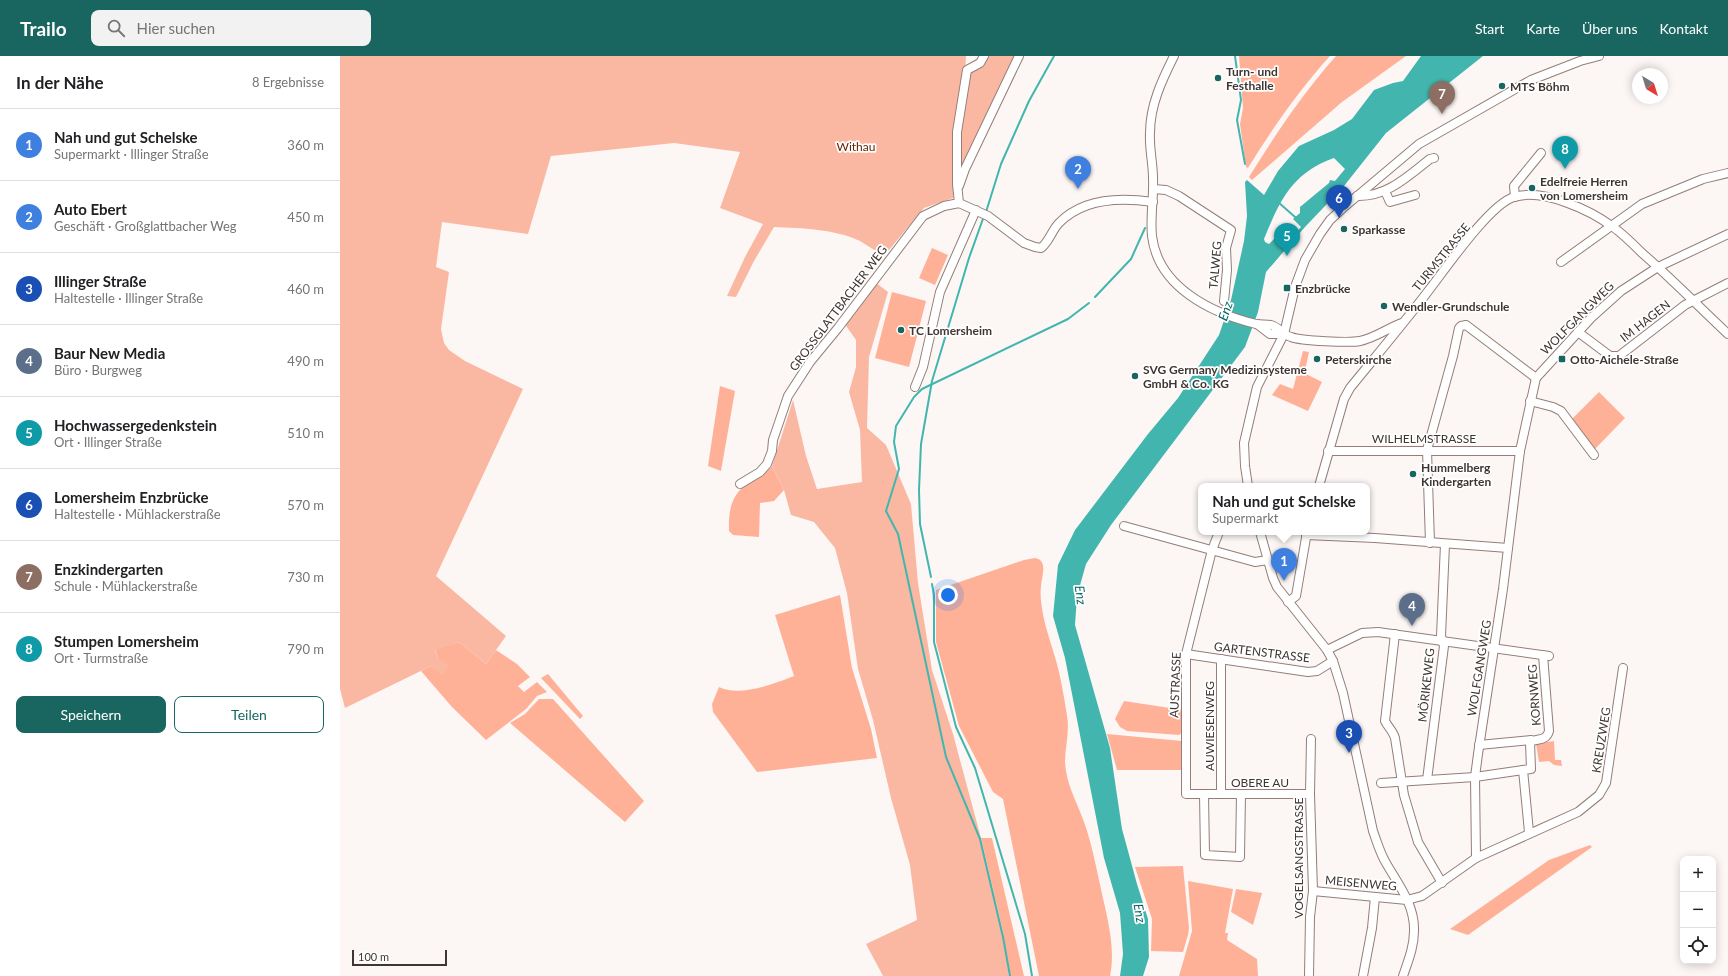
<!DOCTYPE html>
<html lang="de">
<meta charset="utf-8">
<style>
:root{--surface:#fff;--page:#f2f2f2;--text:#202124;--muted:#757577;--line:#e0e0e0;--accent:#196661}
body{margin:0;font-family:Lato,sans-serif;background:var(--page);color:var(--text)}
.controls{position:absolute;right:12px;bottom:12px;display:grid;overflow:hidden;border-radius:8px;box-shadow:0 2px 10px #0003}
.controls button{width:36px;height:36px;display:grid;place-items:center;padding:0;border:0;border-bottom:1px solid var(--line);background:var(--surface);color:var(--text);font:20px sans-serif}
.compass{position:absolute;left:1292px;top:12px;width:36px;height:36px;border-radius:50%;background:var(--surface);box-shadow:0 2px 10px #0003;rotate:142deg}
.scale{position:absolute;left:12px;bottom:10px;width:95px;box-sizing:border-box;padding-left:4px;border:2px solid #3f3532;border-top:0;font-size:11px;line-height:14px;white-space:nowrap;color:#3f3532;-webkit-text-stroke:3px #fff;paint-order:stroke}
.you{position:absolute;left:608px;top:539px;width:14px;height:14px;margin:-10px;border:3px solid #fff;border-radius:50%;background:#1a73e8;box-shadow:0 0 0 6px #1a73e833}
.badge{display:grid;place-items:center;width:26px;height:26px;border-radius:50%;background:var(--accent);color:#fff;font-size:13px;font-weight:700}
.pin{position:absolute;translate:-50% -33px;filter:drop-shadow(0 1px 2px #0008)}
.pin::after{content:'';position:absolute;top:21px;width:14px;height:12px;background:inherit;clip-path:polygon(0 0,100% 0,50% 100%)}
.popup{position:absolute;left:858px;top:427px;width:172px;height:52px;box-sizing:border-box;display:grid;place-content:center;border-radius:8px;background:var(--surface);filter:drop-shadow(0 1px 3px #0005);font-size:13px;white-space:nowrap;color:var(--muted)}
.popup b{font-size:15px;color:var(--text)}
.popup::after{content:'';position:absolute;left:50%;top:100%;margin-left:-8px;border:8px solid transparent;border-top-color:var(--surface)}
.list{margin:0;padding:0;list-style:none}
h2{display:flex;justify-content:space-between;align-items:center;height:52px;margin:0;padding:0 16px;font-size:17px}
h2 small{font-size:13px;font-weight:400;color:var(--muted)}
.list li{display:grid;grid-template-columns:26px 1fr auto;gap:12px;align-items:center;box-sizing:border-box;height:72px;padding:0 16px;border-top:1px solid var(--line)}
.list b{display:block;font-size:15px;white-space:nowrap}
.list p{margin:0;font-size:13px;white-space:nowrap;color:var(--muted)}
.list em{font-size:13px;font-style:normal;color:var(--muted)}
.actions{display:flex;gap:8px;padding:12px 16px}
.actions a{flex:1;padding:9px 0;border:1px solid var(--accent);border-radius:8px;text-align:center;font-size:14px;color:var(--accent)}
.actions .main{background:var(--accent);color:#fff}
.icon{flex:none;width:22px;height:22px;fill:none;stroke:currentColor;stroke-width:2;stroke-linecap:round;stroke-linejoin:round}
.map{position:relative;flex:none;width:1388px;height:920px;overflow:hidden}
header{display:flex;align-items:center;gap:24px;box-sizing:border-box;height:56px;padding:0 20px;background:var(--accent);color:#fff}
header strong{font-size:19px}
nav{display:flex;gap:22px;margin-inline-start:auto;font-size:14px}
.search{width:280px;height:36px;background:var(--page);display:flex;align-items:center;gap:10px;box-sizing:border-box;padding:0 14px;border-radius:8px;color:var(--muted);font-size:15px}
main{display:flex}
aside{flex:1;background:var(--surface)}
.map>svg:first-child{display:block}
</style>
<header>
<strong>Trailo</strong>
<div class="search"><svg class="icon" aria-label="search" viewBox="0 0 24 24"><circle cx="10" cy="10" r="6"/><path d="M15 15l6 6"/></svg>Hier suchen</div>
<nav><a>Start</a><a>Karte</a><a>Über uns</a><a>Kontakt</a></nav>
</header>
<main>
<aside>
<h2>In der Nähe<small>8 Ergebnisse</small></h2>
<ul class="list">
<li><span class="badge" style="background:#3f7fe0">1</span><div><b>Nah und gut Schelske</b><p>Supermarkt · Illinger Straße</p></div><em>360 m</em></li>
<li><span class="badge" style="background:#3f7fe0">2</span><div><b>Auto Ebert</b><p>Geschäft · Großglattbacher Weg</p></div><em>450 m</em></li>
<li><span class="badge" style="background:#1a4fb4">3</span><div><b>Illinger Straße</b><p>Haltestelle · Illinger Straße</p></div><em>460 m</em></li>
<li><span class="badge" style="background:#5c6f8a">4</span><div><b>Baur New Media</b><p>Büro · Burgweg</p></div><em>490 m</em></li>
<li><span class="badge" style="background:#0f9aa8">5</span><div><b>Hochwassergedenkstein</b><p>Ort · Illinger Straße</p></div><em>510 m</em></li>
<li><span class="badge" style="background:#1a4fb4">6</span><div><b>Lomersheim Enzbrücke</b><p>Haltestelle · Mühlackerstraße</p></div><em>570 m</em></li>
<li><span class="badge" style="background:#8d6e63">7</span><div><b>Enzkindergarten</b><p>Schule · Mühlackerstraße</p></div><em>730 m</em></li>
<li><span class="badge" style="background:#0f9aa8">8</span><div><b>Stumpen Lomersheim</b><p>Ort · Turmstraße</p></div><em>790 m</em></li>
</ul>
<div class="actions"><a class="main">Speichern</a><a>Teilen</a></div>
</aside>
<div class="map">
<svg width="1388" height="920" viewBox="0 0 1388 920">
<rect width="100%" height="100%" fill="#fcf7f5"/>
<g fill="#ffb198">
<path d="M899,0h91c-31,34 -58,73 -82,112l-2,-1 -6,-43 3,-16z"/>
<path d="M996,0h70l-64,46 -90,78 -3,-3c26,-42 54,-84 87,-121z"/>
<path d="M592,192l16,7 -13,30 -16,-7z"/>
<path d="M552,236l34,9 -17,66 -34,-9z"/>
<path d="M963,295l6,1 -3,14v8l16,8 -14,29 -36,-16 8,-11 13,5z"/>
<path d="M380,330l15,5 -14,80 -13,-5z"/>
<path d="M1259,336l26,26 -30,31 -23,-30z"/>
<path d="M432,410l12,24 -10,11 -14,2 -1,34 -26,-2 -4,-4c-1,-27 5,-41 28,-54 5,-3 12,-6 15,-11z"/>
<path d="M695,502c14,2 6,20 6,29 -1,7 0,14 1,21 3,22 12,42 17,64 3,14 6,30 8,44 3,15 -2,31 -2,46 1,22 12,40 19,60 8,22 12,45 17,67 6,28 15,59 9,87h-71l-36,-177 -10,-7 -34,-66 -23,-84v-52l88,-30z"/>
<path d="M500,539l12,73 19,61 6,29 -120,14 -44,-60 -1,-8 7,-17c20,10 55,-3 75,-11l-19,-61z"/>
<path d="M119,586l27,22 10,-14 21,14 13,13 -12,9 6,6 13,-10 10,10 -10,4 -11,13 -40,31 -34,-33 -31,-36 10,-5 12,8 -8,-25z"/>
<path d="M208,618l35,42 -3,3 -39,-41z"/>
<path d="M199,643h14l91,102 -19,21 -115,-99 15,-9z"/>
<path d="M784,645l59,9v22l-4,3 -52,-4 -7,-4 -5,-8z"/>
<path d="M767,678l75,7 1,29h-66z"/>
<path d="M1214,685l1,19h6l1,6 -8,-1 -5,-4 -10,1 -3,-18z"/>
<path d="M641,782h11l32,138h-15l-6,-44z"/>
<path d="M1250,789l2,2 -124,88 -18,-6 99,-69z"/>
<path d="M843,810l6,62 -1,7 -5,17 -32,-1 1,-32 -17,-52z"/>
<path d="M848,825l45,8 -8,44h3l-1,7 30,19 1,17h-79l13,-45z"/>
<path d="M896,833l26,4 -9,32 -22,-13z"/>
</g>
<g fill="#fab8a3">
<path d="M0,0h626l-1,17 15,-4 8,-13h28l-49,101 -14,41 -29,10 -40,48c-8,-5 -16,-10 -24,-15 -25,-12 -59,-13 -86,-14l-20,34 -18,36 -9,-1 18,-39 18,-33 -43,-16 20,-56 -66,-9 -123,13 -23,78 -86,-12 -6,45 13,5 -8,57 3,14 5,7 16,11 58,28 -87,187 70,60 -20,28 -27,-22 -24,8 3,8 11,8 -6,9 -12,-9 -86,42 -5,-19z"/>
<path d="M535,226l13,10 -19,65 -2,71 19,17 25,59 7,79 14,87 21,64 28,104 22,94 6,44h-126l-17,-32 51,-24 -7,-55 -19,-67 -18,-78 -15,-51 -11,-76 -12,-45 -21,-26 -23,-7 -7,-25 -12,-24 21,-66 13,56 11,33 45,-7 -2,-52 -11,-38 7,-25v-27l-12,-17z"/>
</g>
<path fill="#42b6ae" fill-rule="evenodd" d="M1081,0h62l-97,77 -42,53 -39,41 -39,45 -8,40 -13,35 -134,178 -25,39 -9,32 -2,29 35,123 12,81 15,55 11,35 1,38 -6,19h-23l3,-22 -3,-41 -16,-55 -39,-200 -12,-42 5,-51 17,-35 73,-96 30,-36 41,-63 12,-35 13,-59 3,-25 -2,-34 2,-2 17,15 14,-24 21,-25 35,-16 18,-11 22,-29 19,-7 10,-2zM994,102l11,11 -10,12 -5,-1 -1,3 -29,24v6l-7,6 8,8 -7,8 -7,-8 -11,7 -1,4 -6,6 -4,-2 -1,-3c16,-39 28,-66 70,-81z"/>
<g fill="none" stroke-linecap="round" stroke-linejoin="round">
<g stroke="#42b6ae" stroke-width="2">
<path d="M895,0l6,44 -4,20 8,44"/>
<path d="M938,146l17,15h2"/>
<path d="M646,156l15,-48 28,-63 25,-45"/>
<path d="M755,241l36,-38 14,-31"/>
<path d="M591,521l-11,-53 -1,-34 2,-46 11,-63 37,-123 15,-42"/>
<path d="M592,528l2,11v47l22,85 19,41 50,166 7,42"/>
<path d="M670,920l-7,-39 -23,-98 -34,-82 -48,-223 -12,-23 13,-42 -5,-27 2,-16 18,-29 8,-8 146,-70 21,-16"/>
</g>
<g stroke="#947e77" stroke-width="10">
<g id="minor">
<path d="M834,0c-12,24 -24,49 -24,77 -1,15 3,30 3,45 1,19 -3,39 -1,58 6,51 59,77 104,88 5,1 10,0 15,1 8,2 12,10 20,12 10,4 59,6 69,4 15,-3 28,-13 42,-18"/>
<path d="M619,130l6,-17 54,-113"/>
<path d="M813,133l13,1 13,6 52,34 -5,18 1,22 -3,31"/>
<path d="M1045,135l5,11 25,-7"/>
<path d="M1017,140c30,1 51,-20 73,-37l4,-1"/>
<path d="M1175,141l-1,-11 27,-33"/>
<path d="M619,147l-2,-19v-52l10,-62 13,-7 4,-7"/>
<path d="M1221,206l81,-58 61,-25 25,-6"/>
<path d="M917,268l13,10h14"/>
<path d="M1238,276l32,24h9l66,-51 43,-22"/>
<path d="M575,331l8,-20 17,-75 36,-82"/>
<path d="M1190,345l23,6 8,4 33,44"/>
<path d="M988,395h192"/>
<path d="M400,428l20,-12 7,-8 5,-13 1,-11 15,-44 22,-34 28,-34 85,-112 21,-10 15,-3 29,13 36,27 11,4 6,1c8,-6 11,-18 18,-25 24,-25 61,-26 94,-21"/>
<path d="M908,430l-3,-20 -1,-23 13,-56 27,-53 11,-47 10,-27 15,-26 10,-14 13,-12 76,-64 112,-64 49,-19 19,-5"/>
<path d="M979,430l25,-87 6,-11c26,-32 54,-65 79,-98 17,-22 61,-86 85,-93 29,-9 76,13 99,30 10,7 20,17 29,26 30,26 57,54 86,81"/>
<path d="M784,470l131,36 13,-2"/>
<path d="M879,476l-7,18 -26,104v140h124"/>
<path d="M920,476l13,46 4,9 50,63 6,11 10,32 30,138c4,11 7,22 13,32 12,21 29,42 28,68 0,16 -6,30 -11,45"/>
<path d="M966,479l69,3 133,10"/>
<path d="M1090,487l-3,-93 26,-94 6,-28 2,-2 5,-1 70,53"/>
<path d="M948,546l8,-6 11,-64"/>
<path d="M1055,578l-10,87c3,6 8,10 10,17l9,57 14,47 24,41"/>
<path d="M987,594l35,-17 16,-1 171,24"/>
<path d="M846,598l122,18 9,-1 16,-10"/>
<path d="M1139,689l52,-5"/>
<path d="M1087,724l17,-134 -3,-10 4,-92"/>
<path d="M1041,727l94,-6 48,-7"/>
<path d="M864,738l1,61 35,2 1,-63"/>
<path d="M881,738v-135"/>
<path d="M1189,776l-6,-62 8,-1 -1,-27c7,-4 16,0 19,-11l-6,-76"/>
<path d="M1136,802l102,-46 21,-17 7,-12 17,-115"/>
<path d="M973,835l94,9 15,-4 54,-38 -1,-81 3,-23 25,-165 17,-138 16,-73 55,-60 30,-27 37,-24 70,-33"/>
<path d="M969,920l1,-59 3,-26 -3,-97 1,-55"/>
<path d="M1023,920l9,-48 3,-31"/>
</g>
</g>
<use href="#minor" stroke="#fff" stroke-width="8"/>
</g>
<g fill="#196661" stroke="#fff" stroke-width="1.5">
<circle cx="878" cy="22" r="4"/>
<circle cx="1162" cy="30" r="4"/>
<circle cx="1192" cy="132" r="4"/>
<circle cx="1004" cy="173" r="4"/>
<rect x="943" y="228" width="8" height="8" rx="2"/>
<circle cx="1044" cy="250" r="4"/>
<circle cx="561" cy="274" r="4"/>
<circle cx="977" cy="303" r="4"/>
<rect x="1218" y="299" width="8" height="8" rx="2"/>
<circle cx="795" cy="320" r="4"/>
<circle cx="1073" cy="418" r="4"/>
</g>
<g text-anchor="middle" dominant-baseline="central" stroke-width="3.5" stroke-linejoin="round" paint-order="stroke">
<g font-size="12" font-weight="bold" fill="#3f3532" stroke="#fff" text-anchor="start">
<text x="886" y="15">Turn- und<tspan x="886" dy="14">Festhalle</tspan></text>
<text x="1170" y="30">MTS Böhm</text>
<text x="1200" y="125">Edelfreie Herren<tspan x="1200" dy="14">von Lomersheim</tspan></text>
<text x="1012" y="173">Sparkasse</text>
<text x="955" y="232">Enzbrücke</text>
<text x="1052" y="250">Wendler-Grundschule</text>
<text x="569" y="274">TC Lomersheim</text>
<text x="985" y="303">Peterskirche</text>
<text x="1230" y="303">Otto-Aichele-Straße</text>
<text x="803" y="313">SVG Germany Medizinsysteme<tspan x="803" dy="14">GmbH &amp; Co. KG</tspan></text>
<text x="1081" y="411">Hummelberg<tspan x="1081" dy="14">Kindergarten</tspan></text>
</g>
<g font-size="12" fill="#672107" stroke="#fff">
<text x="516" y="90">Withau</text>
</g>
<g font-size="12" fill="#3f3532" stroke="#fff">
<text transform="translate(1101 201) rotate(-51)">TURMSTRASSE</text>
<text transform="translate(875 209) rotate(-85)">TALWEG</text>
<text transform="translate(498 252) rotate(-53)">GROSSGLATTBACHER WEG</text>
<text transform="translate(1237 262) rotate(-45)">WOLFGANGWEG</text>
<text transform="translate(1305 265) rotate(-38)">IM HAGEN</text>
<text x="1084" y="382">WILHELMSTRASSE</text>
<text transform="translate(922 596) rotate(7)">GARTENSTRASSE</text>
<text transform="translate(1139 612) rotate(-81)">WOLFGANGWEG</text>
<text transform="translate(835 629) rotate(-88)">AUSTRASSE</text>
<text transform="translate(1086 629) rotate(-84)">MÖRIKEWEG</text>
<text transform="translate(1194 639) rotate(-94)">KORNWEG</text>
<text transform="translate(869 670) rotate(-90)">AUWIESENWEG</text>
<text transform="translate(1261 684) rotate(-81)">KREUZWEG</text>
<text x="920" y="726">OBERE AU</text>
<text transform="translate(958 802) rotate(-90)">VOGELSANGSTRASSE</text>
<text transform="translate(1021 827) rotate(5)">MEISENWEG</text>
</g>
<g font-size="13" font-style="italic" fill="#006560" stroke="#fff">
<text transform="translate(885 255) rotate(-70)">Enz</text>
<text transform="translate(741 539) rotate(83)">Enz</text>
<text transform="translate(800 857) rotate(80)">Enz</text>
</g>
</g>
</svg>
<div class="controls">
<button>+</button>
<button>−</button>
<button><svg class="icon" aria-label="locate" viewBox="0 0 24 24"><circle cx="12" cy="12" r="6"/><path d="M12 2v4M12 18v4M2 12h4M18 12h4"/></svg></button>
</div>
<svg class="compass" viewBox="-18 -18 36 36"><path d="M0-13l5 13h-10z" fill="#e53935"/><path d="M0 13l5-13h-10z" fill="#757577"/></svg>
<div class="scale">100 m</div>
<div class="you"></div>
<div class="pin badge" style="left:944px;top:525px;background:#3f7fe0">1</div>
<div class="popup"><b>Nah und gut Schelske</b>Supermarkt</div>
<div class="pin badge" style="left:738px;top:133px;background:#3f7fe0">2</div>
<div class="pin badge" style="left:1009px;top:697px;background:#1a4fb4">3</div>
<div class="pin badge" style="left:1072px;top:570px;background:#5c6f8a">4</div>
<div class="pin badge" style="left:947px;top:200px;background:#0f9aa8">5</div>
<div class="pin badge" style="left:999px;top:162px;background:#1a4fb4">6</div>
<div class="pin badge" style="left:1102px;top:58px;background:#8d6e63">7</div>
<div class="pin badge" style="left:1225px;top:113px;background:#0f9aa8">8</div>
</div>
</main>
